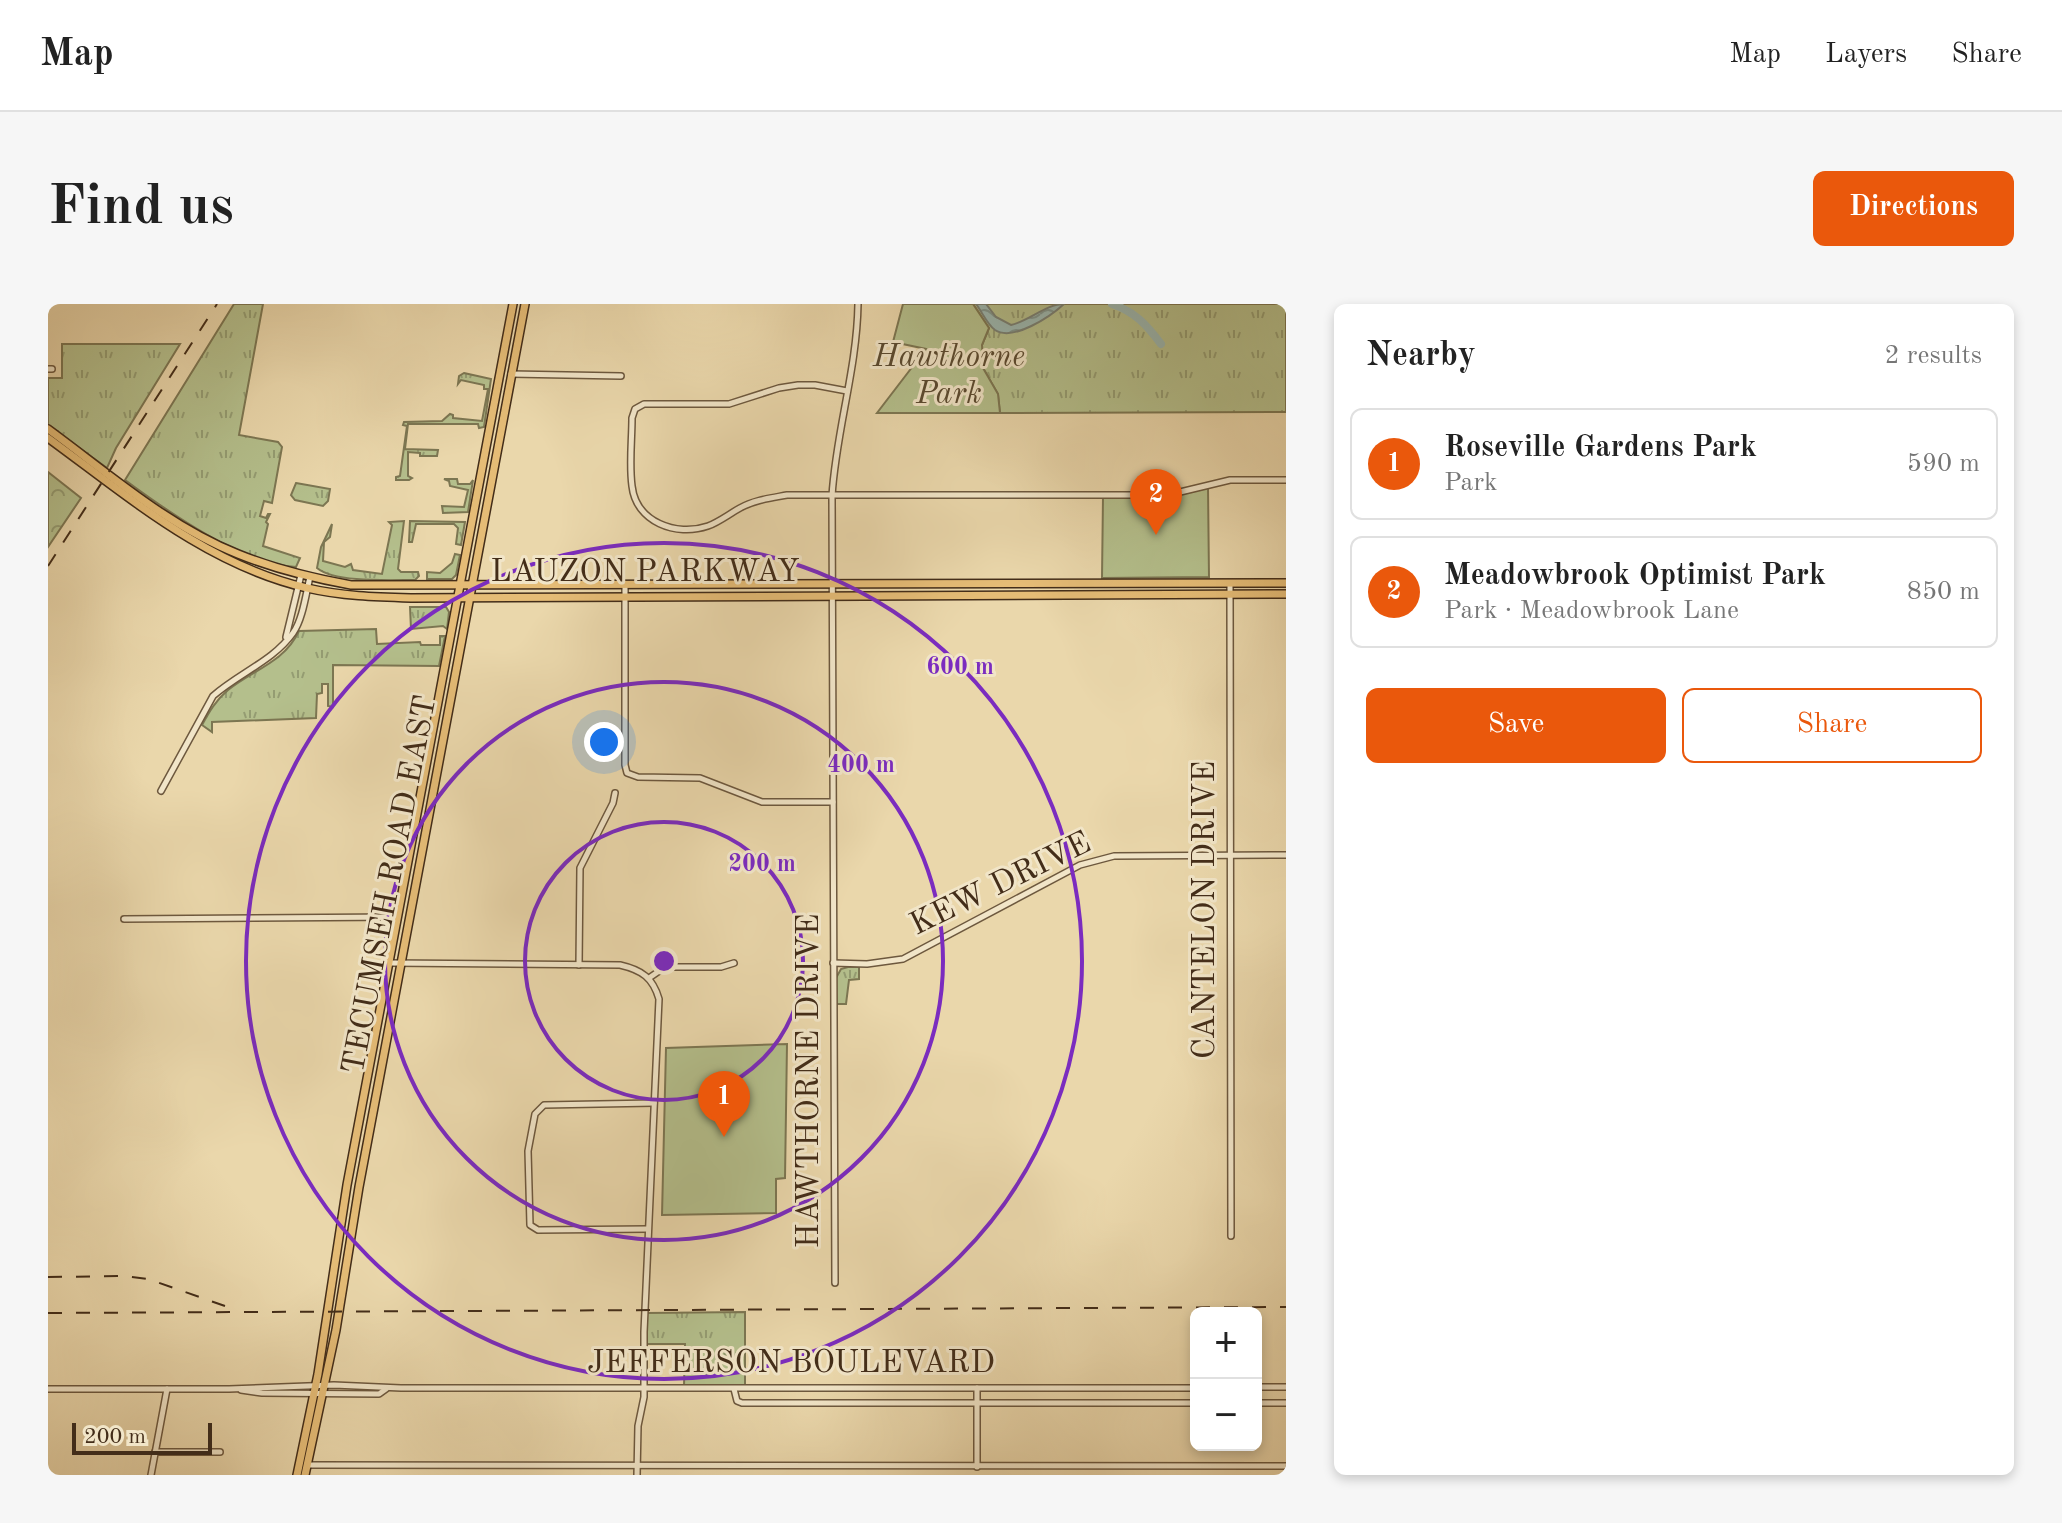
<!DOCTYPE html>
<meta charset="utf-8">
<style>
:root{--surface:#fff;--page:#f6f6f6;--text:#222;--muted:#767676;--line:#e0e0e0;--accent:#ea580c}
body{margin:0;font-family:"Old Standard TT",serif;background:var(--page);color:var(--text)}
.controls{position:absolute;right:24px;bottom:24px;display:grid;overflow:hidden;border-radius:12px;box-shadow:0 4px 12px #0003}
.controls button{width:72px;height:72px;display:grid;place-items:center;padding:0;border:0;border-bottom:2px solid var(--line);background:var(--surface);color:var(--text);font:40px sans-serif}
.scale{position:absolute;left:24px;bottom:20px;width:140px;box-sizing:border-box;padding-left:8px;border:4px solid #432d19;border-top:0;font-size:22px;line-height:28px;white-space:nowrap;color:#432d19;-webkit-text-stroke:6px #f1e5c8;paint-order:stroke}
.you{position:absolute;left:556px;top:438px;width:28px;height:28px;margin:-20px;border:6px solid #fff;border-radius:50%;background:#1a73e8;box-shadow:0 0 0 12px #1a73e833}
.badge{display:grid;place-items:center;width:52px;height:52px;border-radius:50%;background:var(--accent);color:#fff;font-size:26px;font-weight:700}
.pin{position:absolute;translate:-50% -66px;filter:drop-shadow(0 2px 4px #0008)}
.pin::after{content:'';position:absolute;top:42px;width:28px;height:24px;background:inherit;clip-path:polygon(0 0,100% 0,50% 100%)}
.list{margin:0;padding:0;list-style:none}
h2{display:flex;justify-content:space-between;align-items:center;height:104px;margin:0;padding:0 32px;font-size:34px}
h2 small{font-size:26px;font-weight:400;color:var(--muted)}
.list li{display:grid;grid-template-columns:52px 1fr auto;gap:24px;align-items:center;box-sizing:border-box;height:112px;margin:0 16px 16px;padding:0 16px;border:2px solid var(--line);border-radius:12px}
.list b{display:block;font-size:30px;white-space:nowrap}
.list p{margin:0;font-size:26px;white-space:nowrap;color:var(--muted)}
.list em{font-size:26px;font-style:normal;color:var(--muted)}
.actions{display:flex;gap:16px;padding:24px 32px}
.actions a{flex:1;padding:18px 0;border:2px solid var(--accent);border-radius:12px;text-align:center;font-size:28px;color:var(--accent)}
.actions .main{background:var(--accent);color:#fff}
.map{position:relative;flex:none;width:1238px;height:1171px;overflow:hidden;border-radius:12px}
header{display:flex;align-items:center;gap:48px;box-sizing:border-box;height:112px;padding:0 40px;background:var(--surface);border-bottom:2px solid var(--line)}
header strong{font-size:38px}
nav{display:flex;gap:44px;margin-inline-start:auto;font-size:28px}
.intro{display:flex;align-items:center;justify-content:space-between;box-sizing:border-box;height:192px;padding:0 48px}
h1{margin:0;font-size:56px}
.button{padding:20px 36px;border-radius:12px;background:var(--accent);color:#fff;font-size:28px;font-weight:700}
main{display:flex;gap:48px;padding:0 48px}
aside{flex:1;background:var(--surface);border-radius:12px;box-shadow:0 4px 12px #0003}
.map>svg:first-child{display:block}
</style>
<header>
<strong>Map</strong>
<nav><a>Map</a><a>Layers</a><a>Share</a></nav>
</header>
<div class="intro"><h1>Find us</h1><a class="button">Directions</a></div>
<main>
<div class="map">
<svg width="1238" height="1171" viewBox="0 0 1238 1171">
<defs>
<pattern id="grass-tufts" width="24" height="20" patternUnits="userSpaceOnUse" patternTransform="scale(2)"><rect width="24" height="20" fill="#b4bf8c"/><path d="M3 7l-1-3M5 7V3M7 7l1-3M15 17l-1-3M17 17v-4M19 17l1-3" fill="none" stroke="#949c72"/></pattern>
<pattern id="forest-crowns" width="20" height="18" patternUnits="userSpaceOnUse" patternTransform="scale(2)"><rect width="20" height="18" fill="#b4bf8c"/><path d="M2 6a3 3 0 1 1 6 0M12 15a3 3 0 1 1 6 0" fill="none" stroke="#949c72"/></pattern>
<pattern id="water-waves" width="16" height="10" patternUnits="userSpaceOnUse" patternTransform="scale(2)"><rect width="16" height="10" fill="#9ab8b2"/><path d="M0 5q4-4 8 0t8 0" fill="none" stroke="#7f9690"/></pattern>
</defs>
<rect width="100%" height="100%" fill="#ead7ab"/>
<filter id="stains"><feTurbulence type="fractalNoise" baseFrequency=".0025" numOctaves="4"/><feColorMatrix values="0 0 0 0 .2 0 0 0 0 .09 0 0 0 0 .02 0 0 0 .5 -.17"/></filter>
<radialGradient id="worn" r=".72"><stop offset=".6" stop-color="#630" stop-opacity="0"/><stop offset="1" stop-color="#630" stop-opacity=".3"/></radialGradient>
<g fill="url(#grass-tufts)" stroke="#7c7652" stroke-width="2">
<path d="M186,0h29l-24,131 39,7 4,5 -10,56 -8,-2 -4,15 6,2 2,-4h2l-4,8 2,2 -5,22 37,12 -4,9c-53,-2 -129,-56 -171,-87z"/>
<path d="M925,0h313v108l-286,1 -2,-19 -15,-26 -1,-23 7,-17z"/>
<path d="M14,40h118l-64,104 -9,20 -59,-43v-47h14z"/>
<path d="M416,69l27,6 -7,48 -5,1 -1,-4h-70l-3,25 33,1 -1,6h-17v-3l-12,-1v24l4,2 -3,2h-13v-3l4,-1 7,-50 -4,-1 1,-3 38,-1 8,-7 3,1v3l29,3 6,-32h-4v-4l-23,-5 -3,4 1,-8z"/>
<path d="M396,175h13l1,5h12l3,-4 -5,32 -25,1 -1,-7 22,1 4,-17 -18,-4 -1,-5z"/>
<path d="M248,179l34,6 -2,12 -5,5 -28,-6 -4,-5z"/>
<path d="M356,217l-6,48 3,3h17l1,4 -4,4c-24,0 -80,3 -98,-12l4,-21 11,-23 -2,13 -6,5 -1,19 22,6 6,-3 2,6 29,4 10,-49 -3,-3z"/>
<path d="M362,217l55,1 -4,23 -5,-1 2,-16 -4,-4h-38l-4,18h-3z"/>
<path d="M407,250l5,1 -4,20 -4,4h-25v-7l13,1 12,-10z"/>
<path d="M362,303h36l3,5 -2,17 -4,-3 -32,3z"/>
<path d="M328,325l1,15 43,-2 1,3h19v-9h5l-6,30 -106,-1v42l-5,-1v-22h-6v9l-5,1 -1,24 -104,4v10l-10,-7c7,-13 14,-25 26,-35 24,-20 56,-27 71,-59z"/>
<path d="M800,663h11v12l-10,1 -3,24h-10v-26l5,-9z"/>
<path d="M697,1008v73l-61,1 1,-42h-38v-31z"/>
</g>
<path fill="url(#forest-crowns)" stroke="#7c7652" stroke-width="2" d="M0,168l33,26 -33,49z"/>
<g fill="#b4bf8c" stroke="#7c7652" stroke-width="2">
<path d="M855,0h70l16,24 -7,17 1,23 15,26 2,19h-123l49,-64 -33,-7z"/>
<path d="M1160,183l1,90 -107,1 1,-81h55z"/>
<path d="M739,740l-2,134 -9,1v34l-114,2 4,-167z"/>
</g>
<path fill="url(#water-waves)" stroke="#778075" stroke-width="2" d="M928,0h10l10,13 15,8c18,-4 35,-21 53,-21 -13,12 -51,38 -69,26 -8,-6 -13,-18 -19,-26z"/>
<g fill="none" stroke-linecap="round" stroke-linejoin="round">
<path stroke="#9ab8b2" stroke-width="8" d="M1064,0c23,8 34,20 49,40"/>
<g stroke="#6d583e" stroke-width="8">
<g id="minor">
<path d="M0,65h4"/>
<path d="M463,70l110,2"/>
<path d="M799,87l-32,-6h-17l-19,3 -50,16h-85l-9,5 -3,9c0,22 -3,46 0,68 4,36 44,51 76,40 11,-4 21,-12 32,-18 14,-8 31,-10 47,-13h357l32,-2 54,-13h56"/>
<path d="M1182,279l1,653"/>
<path d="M577,282v179l2,8 11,4 62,1 62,24h71"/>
<path d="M238,333l15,-62"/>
<path d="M113,487l52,-95c26,-23 60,-35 80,-63 10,-14 13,-40 17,-56"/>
<path d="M76,615l273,-2"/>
<path d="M342,659l230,2c22,5 33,13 39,34l-15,333v65l-6,29 -1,49"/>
<path d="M785,659l34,1 36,-5 177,-94 34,-9 172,-1"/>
<path d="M531,661l1,-97 33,-65 2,-10"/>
<path d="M601,674l16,-11h56l13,-4"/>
<path d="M600,925l-110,1 -8,-5 -2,-74 7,-37 9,-9 110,-2"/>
<path d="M787,979l-3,-787c4,-65 25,-127 26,-192"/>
<path d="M1208,1083h30"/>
<path d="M929,1084v79"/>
<path d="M0,1085h181l105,-4 67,3h795"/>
<path d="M686,1085l3,12 5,2h454"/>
<path d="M193,1086l21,3 117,1 7,-5"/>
<path d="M1208,1099h30"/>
<path d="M107,1148h65"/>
<path d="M260,1161l978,1"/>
<path d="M103,1171l16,-86"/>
</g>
</g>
<g stroke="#432d19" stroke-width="10">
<g id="major">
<path d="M0,125c60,44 120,97 190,125 37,15 74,24 113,31l935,-2"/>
<path d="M0,134c81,59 159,127 259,150 34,8 69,9 104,10l875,-4"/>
<path d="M249,1171l21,-101 29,-189 166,-881"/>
<path d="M257,1171l31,-145 23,-143 166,-883"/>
</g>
</g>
<use href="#minor" stroke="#f1e5c8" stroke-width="5"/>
<use href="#major" stroke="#e5bc76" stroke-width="7"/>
<g stroke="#432d19" stroke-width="2" stroke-dasharray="14 14" stroke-linecap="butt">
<path d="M0,262l169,-262"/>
<path d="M0,973l77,-1 23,3 77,27"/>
<path d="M0,1009l1238,-6"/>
</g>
</g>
<g fill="none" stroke="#7b2cbf" stroke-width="4">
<circle cx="616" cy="657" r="139"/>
<circle cx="616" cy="657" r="279"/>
<circle cx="616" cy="657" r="418"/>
</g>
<g text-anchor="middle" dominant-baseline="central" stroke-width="6" stroke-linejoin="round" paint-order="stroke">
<g font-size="32" font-style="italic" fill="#5a4a30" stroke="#f1e5c8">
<text x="901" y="54">Hawthorne<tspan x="901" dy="37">Park</tspan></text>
</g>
<g font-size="32" fill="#432d19" stroke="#f1e5c8">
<text x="597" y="269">LAUZON PARKWAY</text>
<text transform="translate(343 581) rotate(-79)">TECUMSEH ROAD EAST</text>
<text transform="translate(953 581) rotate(-26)">KEW DRIVE</text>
<text transform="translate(1158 606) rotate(-90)">CANTELON DRIVE</text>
<text transform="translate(762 777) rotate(-90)">HAWTHORNE DRIVE</text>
<text x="743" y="1060">JEFFERSON BOULEVARD</text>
</g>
</g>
<circle cx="616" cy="657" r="12" fill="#7b2cbf" stroke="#f1e5c8" stroke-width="4"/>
<g font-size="24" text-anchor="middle" font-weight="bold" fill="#7b2cbf" stroke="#f1e5c8" stroke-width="6" stroke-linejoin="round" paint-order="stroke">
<text x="912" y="370">600 m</text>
<text x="813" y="468">400 m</text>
<text x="714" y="567">200 m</text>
</g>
<rect width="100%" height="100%" filter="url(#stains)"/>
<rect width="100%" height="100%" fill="url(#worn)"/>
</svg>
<div class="controls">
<button>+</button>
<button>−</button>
</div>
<div class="scale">200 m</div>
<div class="you"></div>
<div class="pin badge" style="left:676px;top:833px">1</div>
<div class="pin badge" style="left:1108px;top:231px">2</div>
</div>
<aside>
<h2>Nearby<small>2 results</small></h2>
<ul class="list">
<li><span class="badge">1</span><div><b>Roseville Gardens Park</b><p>Park</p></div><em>590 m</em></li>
<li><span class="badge">2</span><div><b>Meadowbrook Optimist Park</b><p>Park · Meadowbrook Lane</p></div><em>850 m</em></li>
</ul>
<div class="actions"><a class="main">Save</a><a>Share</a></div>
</aside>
</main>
